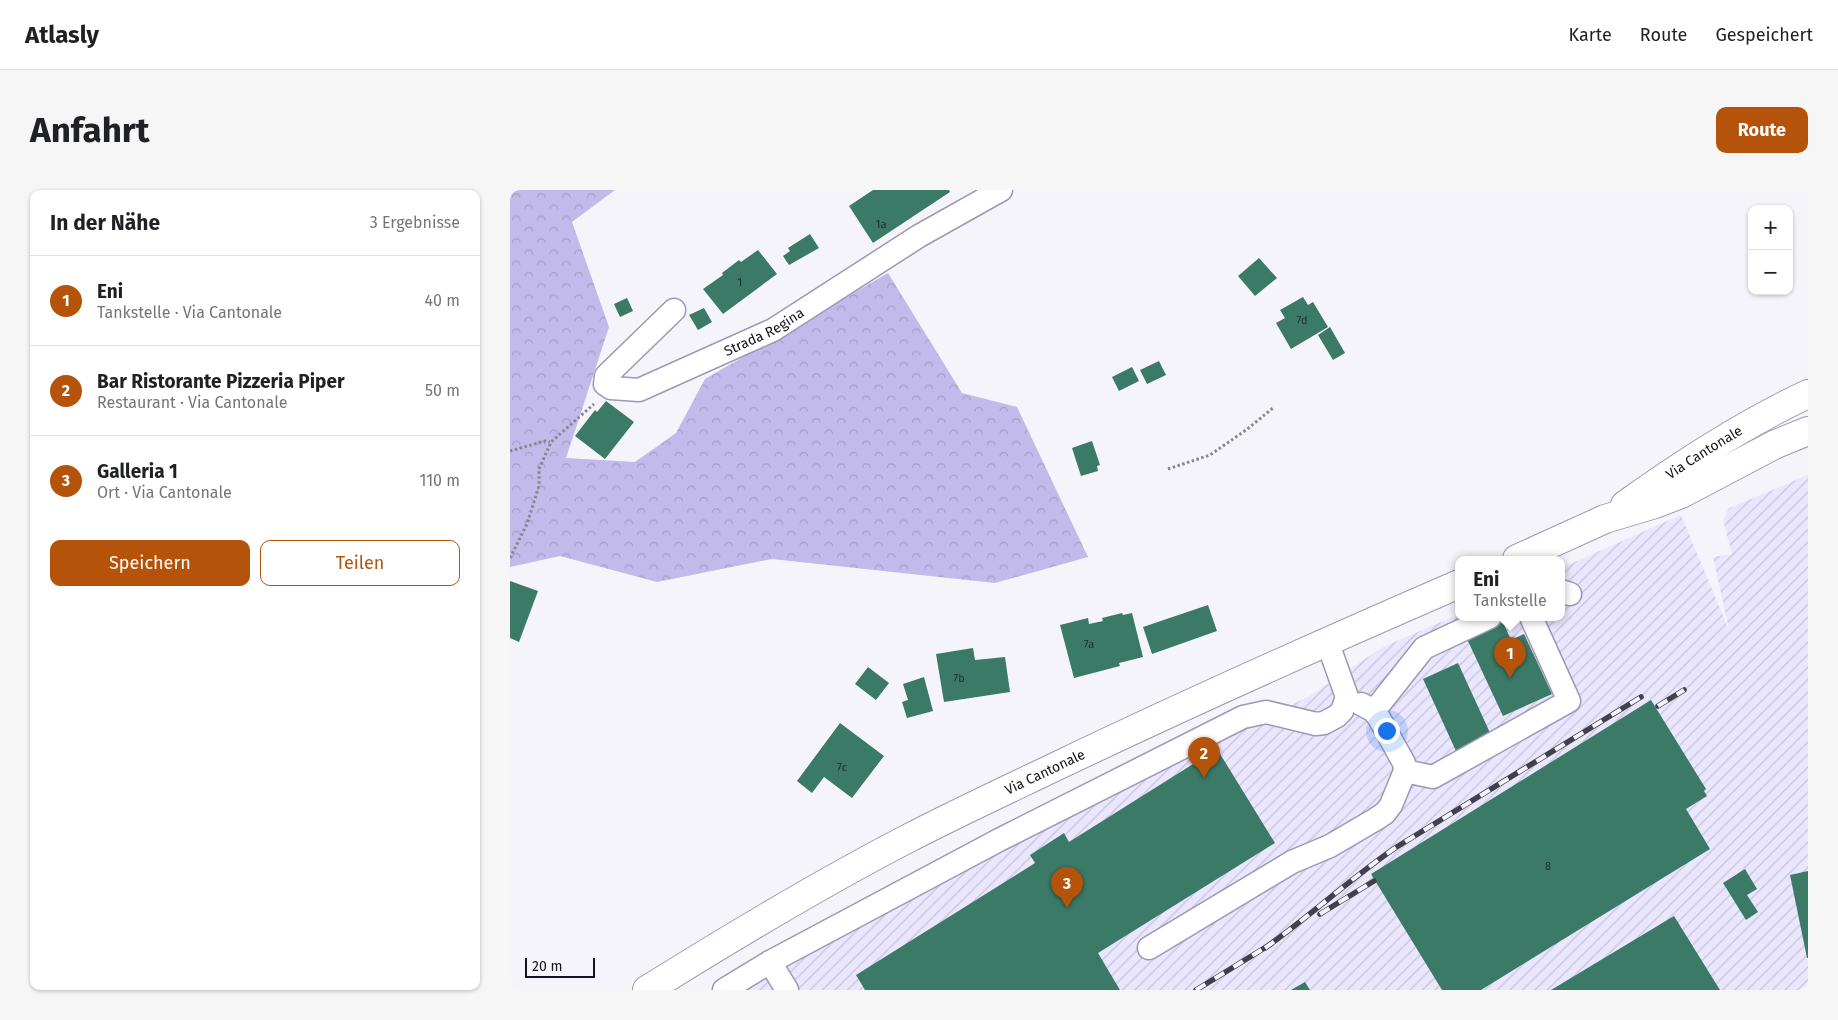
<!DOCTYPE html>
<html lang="de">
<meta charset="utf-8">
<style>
:root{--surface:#fff;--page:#f6f6f6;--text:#202124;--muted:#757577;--line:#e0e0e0;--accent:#b45309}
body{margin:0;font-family:"Fira Sans",sans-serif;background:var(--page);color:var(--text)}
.controls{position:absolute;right:15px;top:15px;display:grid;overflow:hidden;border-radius:10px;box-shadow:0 1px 4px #0004}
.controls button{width:45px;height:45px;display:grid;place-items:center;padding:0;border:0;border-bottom:1px solid var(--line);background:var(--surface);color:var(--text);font:25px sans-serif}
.scale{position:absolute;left:15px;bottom:12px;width:70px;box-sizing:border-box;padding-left:5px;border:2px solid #14131e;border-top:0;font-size:14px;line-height:18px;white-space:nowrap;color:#14131e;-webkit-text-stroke:4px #f5f4fb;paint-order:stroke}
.you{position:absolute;left:876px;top:540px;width:18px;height:18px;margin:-12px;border:4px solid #fff;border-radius:50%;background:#1a73e8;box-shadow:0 0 0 8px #1a73e833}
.badge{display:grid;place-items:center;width:32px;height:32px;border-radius:50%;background:var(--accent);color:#fff;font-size:16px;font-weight:700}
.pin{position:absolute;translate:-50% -41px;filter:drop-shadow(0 1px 2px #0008)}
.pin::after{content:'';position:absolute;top:26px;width:18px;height:15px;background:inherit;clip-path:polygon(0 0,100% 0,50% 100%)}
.popup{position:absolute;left:945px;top:366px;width:110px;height:65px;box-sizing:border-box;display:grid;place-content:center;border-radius:10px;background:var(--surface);filter:drop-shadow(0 1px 4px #0005);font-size:16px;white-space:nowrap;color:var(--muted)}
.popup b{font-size:19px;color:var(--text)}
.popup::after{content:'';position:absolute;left:50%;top:100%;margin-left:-10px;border:10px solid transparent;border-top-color:var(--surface)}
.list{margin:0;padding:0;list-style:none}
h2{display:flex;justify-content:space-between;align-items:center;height:65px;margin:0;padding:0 20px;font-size:21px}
h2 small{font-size:16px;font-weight:400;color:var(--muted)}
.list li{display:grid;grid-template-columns:32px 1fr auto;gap:15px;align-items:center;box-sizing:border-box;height:90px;padding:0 20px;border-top:1px solid var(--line)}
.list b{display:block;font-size:19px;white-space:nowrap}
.list p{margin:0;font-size:16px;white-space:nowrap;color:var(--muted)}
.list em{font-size:16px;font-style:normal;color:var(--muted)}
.actions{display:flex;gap:10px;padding:15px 20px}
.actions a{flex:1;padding:11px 0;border:1px solid var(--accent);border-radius:10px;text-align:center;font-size:18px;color:var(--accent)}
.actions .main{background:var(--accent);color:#fff}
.map{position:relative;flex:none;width:1298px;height:800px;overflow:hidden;border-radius:10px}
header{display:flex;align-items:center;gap:30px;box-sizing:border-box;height:70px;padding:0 25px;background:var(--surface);border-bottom:1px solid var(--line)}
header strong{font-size:24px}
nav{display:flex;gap:28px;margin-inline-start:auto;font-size:18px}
.intro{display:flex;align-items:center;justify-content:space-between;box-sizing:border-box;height:120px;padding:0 30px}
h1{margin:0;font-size:35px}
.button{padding:12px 22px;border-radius:10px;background:var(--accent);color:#fff;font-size:18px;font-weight:700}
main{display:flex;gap:30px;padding:0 30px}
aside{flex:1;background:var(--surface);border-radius:10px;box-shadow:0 1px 4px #0004}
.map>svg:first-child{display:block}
</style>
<header>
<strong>Atlasly</strong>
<nav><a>Karte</a><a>Route</a><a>Gespeichert</a></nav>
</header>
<div class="intro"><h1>Anfahrt</h1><a class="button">Route</a></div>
<main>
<aside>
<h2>In der Nähe<small>3 Ergebnisse</small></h2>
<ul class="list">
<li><span class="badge">1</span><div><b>Eni</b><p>Tankstelle · Via Cantonale</p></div><em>40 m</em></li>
<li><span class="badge">2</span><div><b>Bar Ristorante Pizzeria Piper</b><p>Restaurant · Via Cantonale</p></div><em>50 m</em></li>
<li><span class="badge">3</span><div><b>Galleria 1</b><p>Ort · Via Cantonale</p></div><em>110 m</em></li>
</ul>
<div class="actions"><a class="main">Speichern</a><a>Teilen</a></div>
</aside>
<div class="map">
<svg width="1298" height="800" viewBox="0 0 1298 800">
<defs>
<pattern id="industrial-furrows" width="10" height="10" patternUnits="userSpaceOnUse" patternTransform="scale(1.25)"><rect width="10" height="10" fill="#e9e6fe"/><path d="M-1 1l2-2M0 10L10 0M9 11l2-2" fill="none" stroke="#c7c4d9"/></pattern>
<pattern id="forest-crowns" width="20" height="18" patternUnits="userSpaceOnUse" patternTransform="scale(1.25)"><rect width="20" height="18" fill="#c1baea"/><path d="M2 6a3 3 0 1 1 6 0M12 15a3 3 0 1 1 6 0" fill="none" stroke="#a59fc8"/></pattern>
</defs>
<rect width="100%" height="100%" fill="#f5f4fb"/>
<path fill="url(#industrial-furrows)" d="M1298,285v515h-1064l259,-140 308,-155 72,-48 76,-33v3h102v-49l120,-53 48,115 -16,-73 19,-3 -9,-34 6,-12z"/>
<path fill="url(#forest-crowns)" d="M0,0h105l-43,32 37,105 -43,131 69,4 41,-29 29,-54 183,-106 74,120 55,14 71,150 -93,26 -223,-24 -115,23 -97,-26 -50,11z"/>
<g fill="#3a7a66">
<path d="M363,0h76l1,2 -77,51 -24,-37z"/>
<path d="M300,44l9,14 -30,17 -6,-9 7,-5 -2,-3z"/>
<path d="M248,60l19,24 -54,40 -20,-25 20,-14 -1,-2 17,-13 2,2z"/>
<path d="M749,68l18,20 -22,18 -17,-20z"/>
<path d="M793,107l5,8 5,-3 15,25 -37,22 -15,-26 9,-5 -5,-8z"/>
<path d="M117,108l6,13 -13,6 -6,-13z"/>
<path d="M194,118l8,14 -14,8 -9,-15z"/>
<path d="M820,137l15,26 -12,7 -15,-25z"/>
<path d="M649,171l7,14 -19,9 -7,-14z"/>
<path d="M622,177l7,14 -20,10 -7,-14z"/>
<path d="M96,211l28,21 -29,37 -30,-23 20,-26 2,2z"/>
<path d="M582,251l8,24 -3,1 1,5 -17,5 -9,-28z"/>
<path d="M0,391l28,10 -19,51 -9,-4z"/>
<path d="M698,415l9,26 -65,23 -9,-27z"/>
<path d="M612,423l1,2 9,-2 11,44 -24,6 1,3 -46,12 -14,-53 28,-7 1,6 14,-3 -1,-3z"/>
<path d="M993,432l8,18 13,-6 28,60 -49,22 -36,-77z"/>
<path d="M463,458l2,12 30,-3 5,35 -66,10 -8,-48z"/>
<path d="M948,473l33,72 -35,16 -33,-72z"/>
<path d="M358,477l21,16 -13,17 -21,-16z"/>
<path d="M414,487l9,34 -26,7 -5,-16 6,-2 -5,-16z"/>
<path d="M1141,510l55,89 -2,2 3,5 -21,13 24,40 -229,141h-39l-71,-116z"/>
<path d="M330,533l44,33 -32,42 -28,-21 -12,16 -15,-12z"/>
<path d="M707,559l58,94 -177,110 22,37h-255l-9,-15 179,-112 -5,-8 34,-22 5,9z"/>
<path d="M1235,679l12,20 -10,6 11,17 -12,8 -23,-37z"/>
<path d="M1298,681v87h-1l-17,-83z"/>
<path d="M1164,726l46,74h-169z"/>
<path d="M795,792l5,8h-19z"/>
</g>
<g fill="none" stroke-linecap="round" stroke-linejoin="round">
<g stroke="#9c98b6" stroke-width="25">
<g id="minor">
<path id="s1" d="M164,120l-68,66 -1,8 6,4 28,2 134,-60 146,-94 82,-46"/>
<path d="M1051,401l9,3"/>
<path d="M851,514l13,7 5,7 25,45 1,8"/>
<path d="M864,521l50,-63 66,-31"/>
<path d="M639,758l143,-86 38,-16 46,-27 9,-6 6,-8 14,-34 28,6 136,-76 -38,-84"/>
<path d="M260,772l17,28"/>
<path d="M214,800l46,-28 229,-122 244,-123 23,-5 50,12 8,-1 13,-7 5,-5 5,-14 -20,-56"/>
</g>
</g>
<g stroke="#9c98b6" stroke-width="30">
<g id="major">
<path id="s2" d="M1115,315c57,-41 119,-81 183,-111"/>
<path d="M1007,369l88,-40 50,-15 26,-10 95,-50 32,-13"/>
<path id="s3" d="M137,800c85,-53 171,-105 260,-151 50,-26 102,-50 152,-74 132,-63 266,-123 400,-181"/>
</g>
</g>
<g stroke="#888790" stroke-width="3" stroke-dasharray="2.5 2.5" stroke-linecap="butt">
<path d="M0,261l35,-10 5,1"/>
<path d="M658,279l42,-14 36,-25 27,-22"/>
<path d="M0,368l17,-34 12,-38v-17l12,-27 43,-38"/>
</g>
<use href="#minor" stroke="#fff" stroke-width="22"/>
<use href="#major" stroke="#fff" stroke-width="28"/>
<g stroke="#42414b" stroke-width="5.5">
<g id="rail">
<path d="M1148,516l26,-16"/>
<path d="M810,724l54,-33"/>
<path d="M755,758c45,-32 85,-69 130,-100l246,-151"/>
<path d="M686,800l75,-46"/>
</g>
</g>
<use href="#rail" stroke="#f5f4fb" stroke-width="4" stroke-dasharray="11" stroke-linecap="butt"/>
</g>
<g text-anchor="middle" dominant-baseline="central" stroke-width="4.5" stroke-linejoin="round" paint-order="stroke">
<g font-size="11" fill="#1e2d30">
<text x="371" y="34">1a</text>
<text x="230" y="92">1</text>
<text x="792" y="130">7d</text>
<text x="579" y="454">7a</text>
<text x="449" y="488">7b</text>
<text x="332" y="577">7c</text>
<text x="1038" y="676">8</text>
</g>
<g font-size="14" fill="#14131e" stroke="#f5f4fb">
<text stroke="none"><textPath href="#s1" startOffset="276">Strada Regina</textPath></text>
<text stroke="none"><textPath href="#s2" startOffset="95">Via Cantonale</textPath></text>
<text stroke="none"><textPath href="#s3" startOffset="454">Via Cantonale</textPath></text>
</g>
</g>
</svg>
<div class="controls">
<button>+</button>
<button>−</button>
</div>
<div class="scale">20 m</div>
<div class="you"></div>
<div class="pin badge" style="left:1000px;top:488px">1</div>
<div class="popup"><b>Eni</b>Tankstelle</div>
<div class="pin badge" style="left:694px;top:588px">2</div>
<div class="pin badge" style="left:557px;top:718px">3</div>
</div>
</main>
